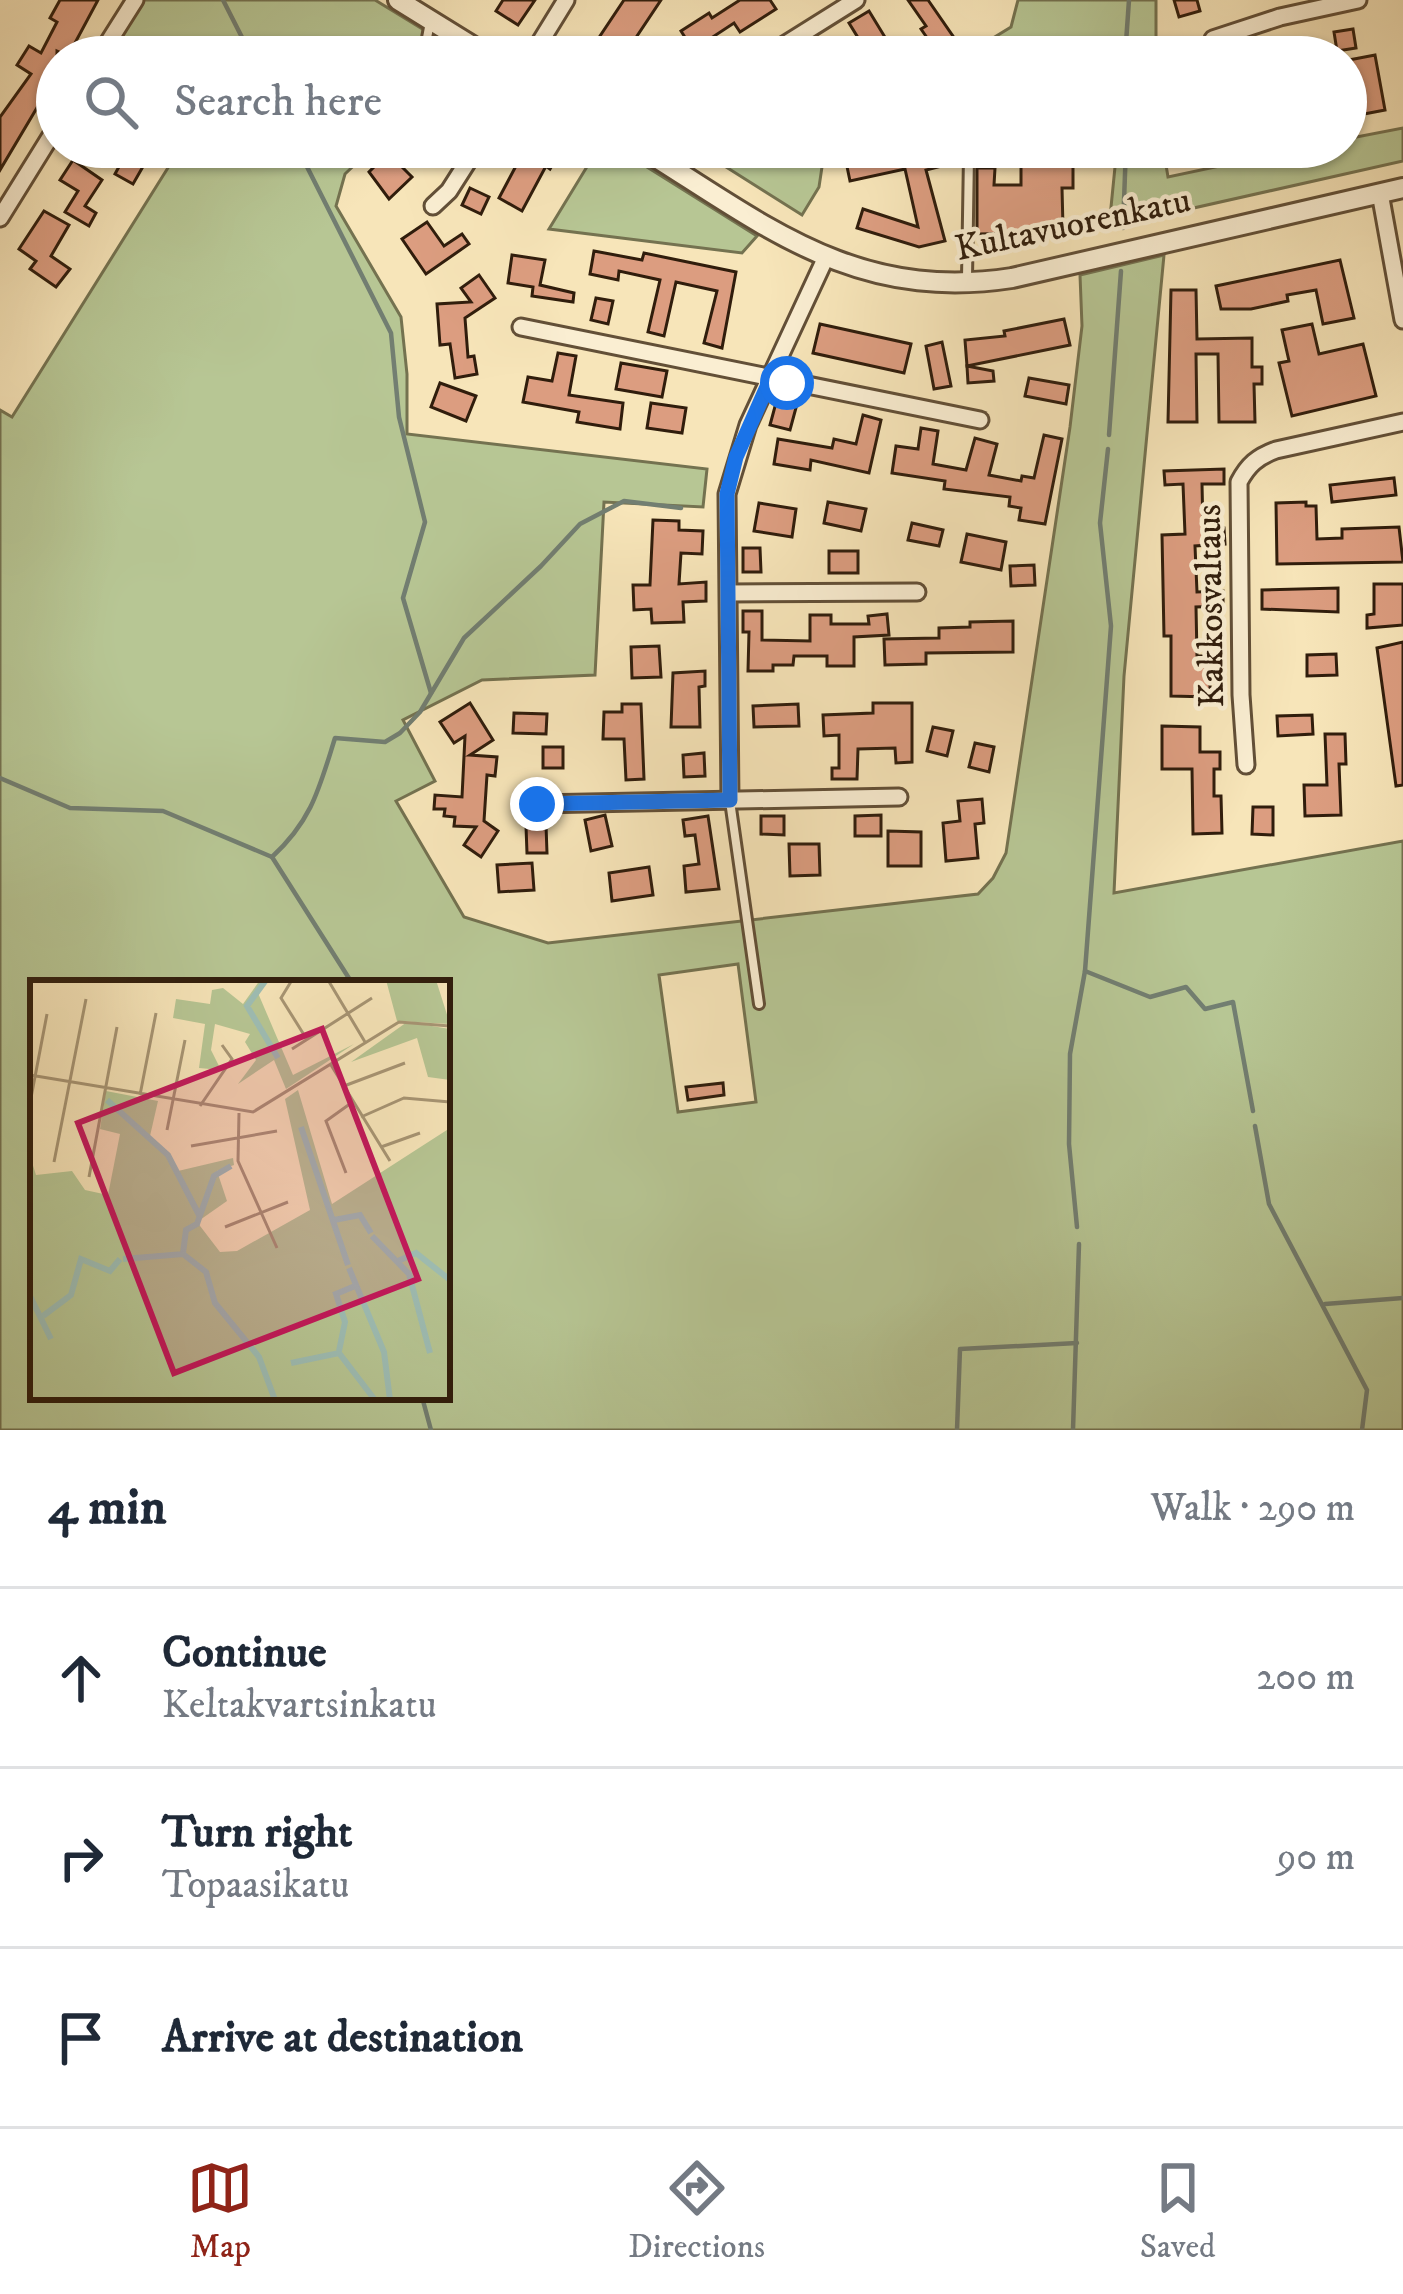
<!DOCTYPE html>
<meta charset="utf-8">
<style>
:root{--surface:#fff;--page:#f6f6f7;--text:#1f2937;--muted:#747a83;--line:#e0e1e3;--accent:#8f2418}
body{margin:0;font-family:"IM FELL DW Pica",serif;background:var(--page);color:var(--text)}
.stop{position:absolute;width:36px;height:36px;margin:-27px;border:9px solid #1a73e8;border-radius:50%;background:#fff}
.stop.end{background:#1a73e8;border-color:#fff;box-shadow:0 3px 12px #0008}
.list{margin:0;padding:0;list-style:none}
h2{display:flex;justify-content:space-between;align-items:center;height:156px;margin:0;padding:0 48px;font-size:51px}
h2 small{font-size:39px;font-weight:400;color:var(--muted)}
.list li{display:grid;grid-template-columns:78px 1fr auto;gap:36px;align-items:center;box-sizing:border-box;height:180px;padding:0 48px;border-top:3px solid var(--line)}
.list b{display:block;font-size:45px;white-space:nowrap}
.list p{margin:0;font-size:39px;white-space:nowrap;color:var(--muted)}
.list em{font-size:39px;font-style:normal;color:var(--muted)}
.icon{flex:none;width:66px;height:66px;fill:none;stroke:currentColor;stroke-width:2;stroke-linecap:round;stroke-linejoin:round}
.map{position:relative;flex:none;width:1403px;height:1430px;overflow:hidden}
.search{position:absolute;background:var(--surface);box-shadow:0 3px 9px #0004;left:36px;right:36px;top:36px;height:132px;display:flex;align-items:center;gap:30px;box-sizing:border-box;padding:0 42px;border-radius:66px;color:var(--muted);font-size:45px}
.sheet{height:696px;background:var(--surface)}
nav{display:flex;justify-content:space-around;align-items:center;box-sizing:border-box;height:168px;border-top:3px solid var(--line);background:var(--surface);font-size:33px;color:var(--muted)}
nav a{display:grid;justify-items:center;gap:6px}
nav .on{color:var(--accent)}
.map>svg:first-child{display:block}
</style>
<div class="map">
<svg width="1403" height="1430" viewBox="0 0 1403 1430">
<rect width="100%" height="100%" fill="#f7e5b9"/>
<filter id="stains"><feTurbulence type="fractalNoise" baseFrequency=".00167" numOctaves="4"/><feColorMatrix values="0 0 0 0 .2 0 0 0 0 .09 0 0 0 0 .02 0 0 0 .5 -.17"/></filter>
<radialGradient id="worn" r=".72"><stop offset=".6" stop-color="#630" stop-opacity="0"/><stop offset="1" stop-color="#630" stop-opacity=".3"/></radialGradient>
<g fill="#b7c694" stroke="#747250" stroke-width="3" fill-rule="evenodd">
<path d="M141,0h234l67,41 -9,16h-325z"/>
<path d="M1018,0h138v57h-194l49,-30z"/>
<path d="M1403,128v33l-294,66 8,-80h46l5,30 142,-30h36v-8z"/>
<path d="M181,147h192l-28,27 -9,32 65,111 6,57v60l300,35 -4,38 -99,-5 -9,173 -113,5 -79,40 32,61 -39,20 68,116 84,26 430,-49 15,-16 13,-25 64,-426 12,-101 -2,-51 84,-20 -40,421 -10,217 289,-52v589h-1403v-1020l12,7zM738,964l18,138 -78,10 -19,-137zM33,983h414v414h-414z"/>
<path d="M599,147h16l142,89 -15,17 -193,-24z"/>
<path d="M779,147h46l-6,40 -17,28 -87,-55z"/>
</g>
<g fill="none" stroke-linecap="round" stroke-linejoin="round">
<g stroke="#727e71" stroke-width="4.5">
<path d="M223,0l29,57"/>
<path d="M1125,57l4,-57"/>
<path d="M297,147l94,186 8,84 26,105 -22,76 28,95"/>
<path d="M1123,228l3,-81"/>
<path d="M1109,435l12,-164"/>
<path d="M0,778l70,30 93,3 109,46 80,126"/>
<path d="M272,857c40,-37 47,-68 63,-119l50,4 15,-9 20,-21 44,-74 77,-72 39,-42 44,-23 57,7"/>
<path d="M1085,971l65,26 36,-10 19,22 28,-7 20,109"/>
<path d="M1255,1126l14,78 98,186 -5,40"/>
<path d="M1077,1227l-8,-83 1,-90 15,-83 26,-345 -11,-103 8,-74"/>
<path d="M1325,1304l78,-6"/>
<path d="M422,1397l9,33"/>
<path d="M957,1430l3,-81 117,-6"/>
<path d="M1073,1430l6,-186"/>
</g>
</g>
<g fill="#dc9d80" stroke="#301d0c" stroke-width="3">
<path d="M60,0h38l-30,56 -11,-5v23l-57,96v-53l31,-43 -14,-9 12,-19 12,7 16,-31 -7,-4z"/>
<path d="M503,0h32l-17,25 -22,-14z"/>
<path d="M624,0h37l-38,57h-37z"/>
<path d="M740,0h30l6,9 -36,23 -6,-9 -41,27 -12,-19 28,-18 3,5z"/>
<path d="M908,0h20l29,42 -18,13 -18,-26 5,-3z"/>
<path d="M1174,0h23l3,11 -21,6z"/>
<path d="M869,11l25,41 -8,5h-24l-7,-12 5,-4 -11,-18z"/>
<path d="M1353,29l3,19 -19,3 -3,-19z"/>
<path d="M1300,45l3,12h-35l-1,-5z"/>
<path d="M1375,55l10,55 -26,5 -10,-55z"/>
<path d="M401,147h44l-10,18z"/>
<path d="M526,147h55l-8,14 -14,-7 -9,15 -4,-3 -24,45 -23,-13z"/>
<path d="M892,147h49l5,18 -20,5 19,71 -26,6 -62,-19 6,-19 55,18 -13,-58 -55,12 -5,-24z"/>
<path d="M1048,147h25v41h-11l1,39 -39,1v5l-47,1v-66h18l-1,17h27v-30h27z"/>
<path d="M127,152l18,11 -12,21 -18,-10z"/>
<path d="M388,153l24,24 -23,22 -20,-27z"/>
<path d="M73,160l29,20 -17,26 11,7 -7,13 -24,-14 13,-21 -18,-11z"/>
<path d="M470,188l19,9 -8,17 -19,-9z"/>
<path d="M44,211l25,14 -18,31 19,13 -14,18 -26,-18 6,-8 -17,-12z"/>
<path d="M427,222l17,24 18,-12 7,10 -43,30 -24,-35z"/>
<path d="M594,251l48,9 2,-7 92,19 -14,76 -18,-5 13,-52 -41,-9 -12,54 -16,-4 12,-52 -41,-9 -1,9 -28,-6z"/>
<path d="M512,255l33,5 -5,25 34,8 -1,9 -41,-6 1,-9 -25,-4z"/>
<path d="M1340,260l14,58 -31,6 -7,-34 -29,5 1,6 -37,8h-30l-5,-23z"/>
<path d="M479,275l16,23 -30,20 3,39 6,-1 3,18 -22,4 -5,-34 -10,1 -3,-41 34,-2 -10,-14z"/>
<path d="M1171,290h25l1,49 55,-1v29h10v17h-8l1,38h-36l-1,-68h-22l1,68h-29z"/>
<path d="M596,298l17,3 -5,23 -17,-4z"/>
<path d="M1064,319l6,26 -103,21 -2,-26 40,-4 -1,-5z"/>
<path d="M820,324l91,20 -7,29 -91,-20z"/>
<path d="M1312,324l7,30 44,-10 13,52 -84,20 -13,-53 10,-2 -7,-31z"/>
<path d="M942,342l9,44 -17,3 -8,-43z"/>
<path d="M558,353l18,3 -7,39 54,8 -3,26 -43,-7 2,-10 -56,-10 5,-25 24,4z"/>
<path d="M621,363l46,8 -5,26 -46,-8z"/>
<path d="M967,366l26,5 1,10 -26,2z"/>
<path d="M1029,378l40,7 -3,19 -41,-8z"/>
<path d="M440,383l36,13 -10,25 -35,-14z"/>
<path d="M777,399l20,5 -7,26 -20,-5z"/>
<path d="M651,403l35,5 -4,25 -35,-5z"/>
<path d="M863,415l18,5 -12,53 -58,-13 -1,10 -36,-6 4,-25 54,9 2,-9 22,5z"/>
<path d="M921,428l17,3 -5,33 33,6 9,-32 22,6 -8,31 32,6 1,-5 12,2 10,-43 18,4 -17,85 -26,-4 2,-12 -12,-2 1,-9 -66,-8 1,-8 -53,-8 4,-27 22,3z"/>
<path d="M1224,469v15h-22l1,45 21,-1 1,16 -30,2 2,46 26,-1v15l-27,1 1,49h23v21h-10v20l-39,-1v-60h-7l-2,-101 23,-1 -2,-50 -18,1 -1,-14z"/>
<path d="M1394,478l2,17 -64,7 -2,-17z"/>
<path d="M828,502l38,7 -5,22 -37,-8z"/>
<path d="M1306,502v4h10l1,33 25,-1v-9l57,-2 4,35 -126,2 -1,-61z"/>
<path d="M759,503l37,6 -4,28 -38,-6z"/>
<path d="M653,520l26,1v9l24,1 -1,23 -21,-1 -2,31 27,-2v19l-23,1 1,20 -32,1 -1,-14 -17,1 -1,-25h17z"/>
<path d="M912,523l31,7 -4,16 -31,-6z"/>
<path d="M967,534l39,8 -5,28 -40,-8z"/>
<path d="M743,548h17l1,24h-18z"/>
<rect x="829" y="551" width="29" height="22"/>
<path d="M1034,565l1,20 -24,1 -1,-20z"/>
<path d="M1374,584h29v41l-36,3v-13l7,-1z"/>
<path d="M1338,588v24l-76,-3v-19z"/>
<path d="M743,611h19v29l48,1v-26h21v9h38l-1,-8 19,-2 2,21 -35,2v29h-27v-10h-33l-1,9h-20v6h-25l1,-39h-6z"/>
<path d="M1013,621v31l-87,1v11l-41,1 -1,-26 55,-1v-10l31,-1v-5z"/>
<path d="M1403,642v143l-7,1 -19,-138z"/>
<path d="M659,646l2,31 -29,1 -1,-31z"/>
<path d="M1336,654l1,21 -30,1v-21z"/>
<path d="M705,671v15l-6,1 1,40h-29l2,-54z"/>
<path d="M470,703l23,37 -23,15 27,2 -2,19 -8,-1 -3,46 14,10 -17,26 -17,-12 12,-18 -22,-1 1,-9 -11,-1 1,-7h-11l1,-14 27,2 3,-61 -11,7 -14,-21z"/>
<path d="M873,703h39v59l-16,1 -1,-15 -37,1 -1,30h-25v-11h7v-33l-15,1 -1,-21 50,-2z"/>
<path d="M622,704h19l3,75 -18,1 -2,-41h-21l1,-27h18z"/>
<path d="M798,704l1,22 -45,1 -1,-21z"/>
<path d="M514,713l33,1 -1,20 -33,-1z"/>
<path d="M1312,715l1,19 -35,2 -1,-20z"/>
<path d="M1162,726l38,1v25h20v17h-6v27h7l1,37 -29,1 -1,-65h-30z"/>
<path d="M933,727l20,4 -6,25 -20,-5z"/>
<path d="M1325,734h20l1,30h-7l2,51 -36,1 -1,-31h23z"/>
<path d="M975,743l19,4 -5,25 -20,-5z"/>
<rect x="543" y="747" width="20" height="21"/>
<path d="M704,753l1,23 -21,1 -1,-22z"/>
<path d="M982,799l2,24 -9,1 3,34 -32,3 -3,-38 17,-2 -2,-20z"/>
<path d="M1253,807h20v28l-21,-1z"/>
<path d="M605,815l7,31 -21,5 -6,-31z"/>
<path d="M881,815v21h-26v-20z"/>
<path d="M708,816l11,73 -33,3 -2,-26 15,-2 -4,-29 -10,1 -2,-16z"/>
<path d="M761,816h23v19l-23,-1z"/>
<path d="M546,825l1,28h-20l-1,-27z"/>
<path d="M888,831l33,1v34h-33z"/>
<path d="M789,844h30l1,31 -30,1z"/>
<path d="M532,863l2,27 -35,2 -2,-27z"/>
<path d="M649,867l4,28 -41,6 -3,-28z"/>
<path d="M723,1083l1,12 -36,5 -2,-13z"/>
</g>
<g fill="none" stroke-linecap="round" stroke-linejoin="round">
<g stroke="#624f37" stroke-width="14">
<g id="service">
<path d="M430,22l-3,16 4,19"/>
<path d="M967,278l2,-123"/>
<path d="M730,801l29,203"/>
</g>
</g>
<g stroke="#624f37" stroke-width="21">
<g id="minor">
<path d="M1213,39l67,-22 78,-17"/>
<path d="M99,57l36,-57"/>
<path d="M531,57l35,-57"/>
<path d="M765,57l91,-57"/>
<path d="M1380,193l23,127"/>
<path d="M433,206l16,-15 28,-44"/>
<path d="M0,218l57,-92"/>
<path d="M521,327l459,93"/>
<path d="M729,593l188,-1"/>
<path d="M1246,765l-5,-70 -2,-213c9,-17 18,-25 37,-32l127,-28"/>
<path d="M730,801l-3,-307 21,-69 78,-168"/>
<path d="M537,804l362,-7"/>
</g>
</g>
<g stroke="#624f37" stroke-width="24">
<g id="tertiary">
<path d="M398,0l92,57"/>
<path d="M639,147c126,78 215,155 373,131l391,-90"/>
</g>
</g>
<use href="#service" stroke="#faeed2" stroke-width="8"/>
<use href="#minor" stroke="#faeed2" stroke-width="15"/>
<use href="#tertiary" stroke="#faeed2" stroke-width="18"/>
</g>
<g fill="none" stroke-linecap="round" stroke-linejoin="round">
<path stroke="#1a73e8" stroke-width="15" d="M537,804l193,-4 -3,-306 9,-37 34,-77 17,3"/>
</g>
<g text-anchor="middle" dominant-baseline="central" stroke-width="9" stroke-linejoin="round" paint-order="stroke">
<g font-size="36" fill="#301d0c" stroke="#faeed2">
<text transform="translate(1073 225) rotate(-12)">Kultavuorenkatu</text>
<text transform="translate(1211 606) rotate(-91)">Kakkosvaltaus</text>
</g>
</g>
<g transform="translate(30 980)">
<rect width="420" height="420" fill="#f7e5b9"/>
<path d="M230,0h7l-9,13 35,82 61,-31 -68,45 -12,-29 -36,24 18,-24 -11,-18 5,-8 -35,-10 -4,26 10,20 -22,-2 6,-44 -32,-6 3,-19 34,5 2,-14 11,-2 20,16zM356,0h50l14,44 -53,-3zM377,42l43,7v51l-22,-3 -11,-39 -66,24zM268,110l34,114 118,-76v272h-420v-244l6,19 36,-4 13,19 23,5 12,-61 -20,-5 6,-38 52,10 -8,35 28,35 55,-13 1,7 -17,6 10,30 -30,21 23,30 17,-1 73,-41 -25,-111z" fill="#b7c694"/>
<path fill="none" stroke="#9ebeb5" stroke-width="6" d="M236,0l-19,26 31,52M77,120l61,55 31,60M271,147l47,138M304,240l26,-5 11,18M342,256l37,38 21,79M153,273l3,-23 11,-6 17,-48 17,-10M93,279l60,-5 23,18 9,31 44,54 16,43M368,281l18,-8 34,27M319,288l35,84 6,48M0,316l21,43M13,336l28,-21 10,-36 29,12 10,-12M309,371l6,-29 -9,-28 19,-8M261,383l48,-10 36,47"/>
<path fill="none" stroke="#a79574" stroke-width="3" d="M151,0h41M262,0l-11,18 25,40M298,0l37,62M262,69l80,-51M301,85l59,96M0,95l223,37 146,-90 51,4M314,106l61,-23M110,115l16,-82M0,123l17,-89M170,126l32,-47 -10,-14M209,133l-1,48 39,87M331,137l43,-19 46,4M137,150l18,-90M161,166l86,-15M351,167l39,-14M24,182l32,-163M316,193l-20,-52 28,-20M59,197l28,-150M195,247l63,-25"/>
<path fill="#c2185b" fill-opacity="0.15" stroke="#c2185b" stroke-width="6" d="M292,49l96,250 -244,94 -96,-250z"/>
<rect width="420" height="420" fill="none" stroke="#301d0c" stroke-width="6"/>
</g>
<rect width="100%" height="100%" filter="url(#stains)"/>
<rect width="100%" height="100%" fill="url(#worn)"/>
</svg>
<div class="stop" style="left:787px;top:383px"></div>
<div class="stop end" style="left:537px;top:804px"></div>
<div class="search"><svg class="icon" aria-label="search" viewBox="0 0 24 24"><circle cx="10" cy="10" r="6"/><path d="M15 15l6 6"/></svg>Search here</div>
</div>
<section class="sheet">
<h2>4 min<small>Walk · 290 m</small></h2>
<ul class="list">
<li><svg class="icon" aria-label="ahead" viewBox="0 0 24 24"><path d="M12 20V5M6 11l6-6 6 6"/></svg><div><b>Continue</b><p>Keltakvartsinkatu</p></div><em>200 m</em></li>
<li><svg class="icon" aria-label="right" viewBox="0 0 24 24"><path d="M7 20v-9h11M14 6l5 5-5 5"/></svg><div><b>Turn right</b><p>Topaasikatu</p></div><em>90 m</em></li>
<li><svg class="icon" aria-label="arrive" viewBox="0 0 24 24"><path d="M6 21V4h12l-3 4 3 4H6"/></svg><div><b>Arrive at destination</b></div></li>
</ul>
</section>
<nav>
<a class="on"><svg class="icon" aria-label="map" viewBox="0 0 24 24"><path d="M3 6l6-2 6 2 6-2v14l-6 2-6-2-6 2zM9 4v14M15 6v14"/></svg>Map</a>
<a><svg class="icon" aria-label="directions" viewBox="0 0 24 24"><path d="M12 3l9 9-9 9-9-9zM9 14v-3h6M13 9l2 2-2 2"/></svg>Directions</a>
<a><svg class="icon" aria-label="saved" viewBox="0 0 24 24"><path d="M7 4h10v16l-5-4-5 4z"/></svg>Saved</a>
</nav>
